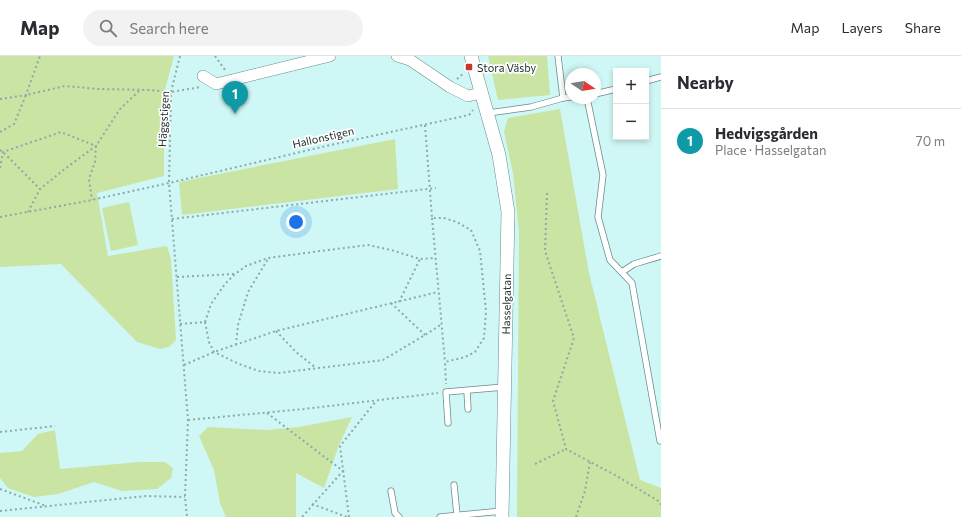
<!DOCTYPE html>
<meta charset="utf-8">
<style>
:root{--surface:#fff;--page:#f2f2f3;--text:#2b2b33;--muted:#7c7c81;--line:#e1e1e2;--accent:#7c3aed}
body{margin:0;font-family:Commissioner,sans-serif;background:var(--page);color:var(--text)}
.controls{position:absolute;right:12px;top:12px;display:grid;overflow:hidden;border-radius:0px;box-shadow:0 2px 6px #0003}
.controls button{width:36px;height:36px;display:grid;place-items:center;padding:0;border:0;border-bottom:1px solid var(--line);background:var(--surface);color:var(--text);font:20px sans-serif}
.compass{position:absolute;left:565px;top:12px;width:36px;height:36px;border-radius:50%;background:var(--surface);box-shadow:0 2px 6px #0003;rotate:102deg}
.you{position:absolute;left:296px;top:166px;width:14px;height:14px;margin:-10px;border:3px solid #fff;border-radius:50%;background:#1a73e8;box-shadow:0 0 0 6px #1a73e833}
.badge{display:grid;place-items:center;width:26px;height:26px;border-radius:50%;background:var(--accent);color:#fff;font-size:13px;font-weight:700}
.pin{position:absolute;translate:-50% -33px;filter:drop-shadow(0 1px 2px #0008)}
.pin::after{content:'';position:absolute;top:21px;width:14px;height:12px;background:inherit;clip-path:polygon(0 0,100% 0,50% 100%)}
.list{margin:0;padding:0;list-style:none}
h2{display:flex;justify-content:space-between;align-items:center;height:52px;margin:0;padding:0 16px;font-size:17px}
h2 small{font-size:13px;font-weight:400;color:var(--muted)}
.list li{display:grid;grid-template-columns:26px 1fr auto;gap:12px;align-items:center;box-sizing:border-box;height:64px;padding:0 16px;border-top:1px solid var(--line)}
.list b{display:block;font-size:15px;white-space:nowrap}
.list p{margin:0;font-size:13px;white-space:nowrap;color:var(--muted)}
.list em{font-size:13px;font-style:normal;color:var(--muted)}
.icon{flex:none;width:22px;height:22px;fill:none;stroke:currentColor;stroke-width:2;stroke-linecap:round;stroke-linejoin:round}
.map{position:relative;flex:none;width:661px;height:461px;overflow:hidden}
header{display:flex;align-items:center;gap:24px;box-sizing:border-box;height:56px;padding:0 20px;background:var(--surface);border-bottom:1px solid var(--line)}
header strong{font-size:19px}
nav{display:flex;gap:22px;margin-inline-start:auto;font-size:14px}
.search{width:280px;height:36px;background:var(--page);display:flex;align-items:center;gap:10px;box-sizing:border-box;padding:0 14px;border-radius:22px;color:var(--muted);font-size:15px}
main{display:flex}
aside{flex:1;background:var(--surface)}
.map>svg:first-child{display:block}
</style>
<header>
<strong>Map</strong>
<div class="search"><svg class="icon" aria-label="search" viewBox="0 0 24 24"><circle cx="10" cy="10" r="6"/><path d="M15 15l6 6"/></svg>Search here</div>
<nav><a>Map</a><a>Layers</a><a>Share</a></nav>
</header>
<main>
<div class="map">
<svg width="661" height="461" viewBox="0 0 661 461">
<rect width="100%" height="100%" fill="#cff7f5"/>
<g fill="#cae4a3">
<path d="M0,0h174l-10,37v83l-67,17 11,63 59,-10 4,14 5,80 -7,7 -9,2 -23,-7 -76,-78 -61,3z"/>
<path d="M488,0h59l3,39 -52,5z"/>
<path d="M560,53l29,164 51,207 21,8v29h-144l2,-285 -6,-59 -9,-41 4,-14z"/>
<path d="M395,83l3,50 -216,26 -3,-33z"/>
<path d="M129,146l9,43 -27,6 -9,-43z"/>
<path d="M352,361l-13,28 -15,43 -28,-15v44h-70l-6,-14 -6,-33 -15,-34 9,-9 59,3 32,-3z"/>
<path d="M55,374l5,39 80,-7h25l8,6 -2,10 -14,11 -35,2 -28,-9 -36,12 -24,3 -26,-9 -8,-10v-25l22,-2 16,-17z"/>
</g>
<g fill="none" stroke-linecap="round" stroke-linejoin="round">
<g stroke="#688d8b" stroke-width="7">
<g id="service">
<path d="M558,0l5,42"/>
<path d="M646,25l15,-4"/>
<path d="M595,38l21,-5"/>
<path d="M587,42l16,77 -5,42 12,43 22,23 28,158"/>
<path d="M488,57l43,-6 32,-9 8,-1"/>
<path d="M622,216l12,-8 27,-8"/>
<path d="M467,335l1,18"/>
<path d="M448,367l-2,-31 58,-5"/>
<path d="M454,429l3,30"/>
<path d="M391,435l4,22 4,4"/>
<path d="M440,461l62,-6"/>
</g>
</g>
<g stroke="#688d8b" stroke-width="12">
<g id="minor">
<path d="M397,0l13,4 40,27 18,9 13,-3"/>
<path d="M203,20l13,8 114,-28"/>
</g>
</g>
<g stroke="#688d8b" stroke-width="14">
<path id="tertiary" d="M471,0l28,99 9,57 -6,305"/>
</g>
<g stroke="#8baaa8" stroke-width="2" stroke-dasharray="2 3" stroke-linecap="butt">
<path d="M180,0l-9,36 -2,91 19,237 -3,77 2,20"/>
<path d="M215,0l10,14"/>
<path d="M457,23l7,-6"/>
<path d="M0,43l26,-4 14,-39"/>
<path d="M425,69l7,93h12l13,4 14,8 9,21 6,60 -2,27 -9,14 -10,5 -20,5 1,22"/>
<path d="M0,76l14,-8 12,-29 39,-9 33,3 52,1 21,2 30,-5"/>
<path d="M0,94l3,2 37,37"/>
<path d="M0,112l3,-16 58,-20 35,14 -1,16 -6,17 3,21"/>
<path d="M547,137l-2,58 29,87 -21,63 13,48 49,26 45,27 1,3"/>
<path d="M28,156l12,-23 26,-21 30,-22 24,-37 20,-19"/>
<path d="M0,161l87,-16 82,-18 157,-37 143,-31 4,-5"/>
<path d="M432,162l13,144"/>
<path d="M172,163l264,-31"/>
<path d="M177,221l57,-3"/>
<path d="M399,246l21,-43"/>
<path d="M391,247l34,32"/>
<path d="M205,266l4,20 5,10 25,12 20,7 20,2 104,-13 42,-25 17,-11"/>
<path d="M180,268l25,-2 6,-18 14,-20 10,-10 11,-8 22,-8 60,-8 40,-5 23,5 29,9 15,-1"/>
<path d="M276,275l20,21 20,16"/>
<path d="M236,289l2,-20 10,-33 20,-33"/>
<path d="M184,309l30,-13 62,-21 162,-39"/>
<path d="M267,357l76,58 -41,46"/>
<path d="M188,364l116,-11 134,-16"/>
<path d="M0,376l55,-6"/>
<path d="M535,408l31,-15"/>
<path d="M0,433l46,17"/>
<path d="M312,448l35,13"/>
<path d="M0,455l146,-15 39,1"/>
<path d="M349,461l-9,-71 36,-45"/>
<path d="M576,461l9,-26 5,-30"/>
</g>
<use href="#service" stroke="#fff" stroke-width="5.5"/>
<use href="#minor" stroke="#fff" stroke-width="11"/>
<use href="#tertiary" stroke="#fff" stroke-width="13"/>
</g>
<rect fill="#c53730" stroke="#fff" stroke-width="1.5" x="465" y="7" width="8" height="8" rx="2"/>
<g text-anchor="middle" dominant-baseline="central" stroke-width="3.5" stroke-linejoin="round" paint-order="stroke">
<g font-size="11" fill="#213130" stroke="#fff" text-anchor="start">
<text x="477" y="11">Stora Väsby</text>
</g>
<g font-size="11" fill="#213130" stroke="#fff">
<text transform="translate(163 63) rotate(-87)">Häggstigen</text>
<text transform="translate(323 81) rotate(-13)">Hallonstigen</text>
<text transform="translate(506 248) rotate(-89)">Hasselgatan</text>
</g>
</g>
</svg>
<div class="controls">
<button>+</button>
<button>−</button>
</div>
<svg class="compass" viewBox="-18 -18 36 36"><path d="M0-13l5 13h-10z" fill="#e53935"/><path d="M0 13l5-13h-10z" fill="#7c7c81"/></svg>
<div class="you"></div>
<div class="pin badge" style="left:235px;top:58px;background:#0f9aa8">1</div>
</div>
<aside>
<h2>Nearby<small></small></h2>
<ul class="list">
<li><span class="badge" style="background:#0f9aa8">1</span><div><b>Hedvigsgården</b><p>Place · Hasselgatan</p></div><em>70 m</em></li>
</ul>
</aside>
</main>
